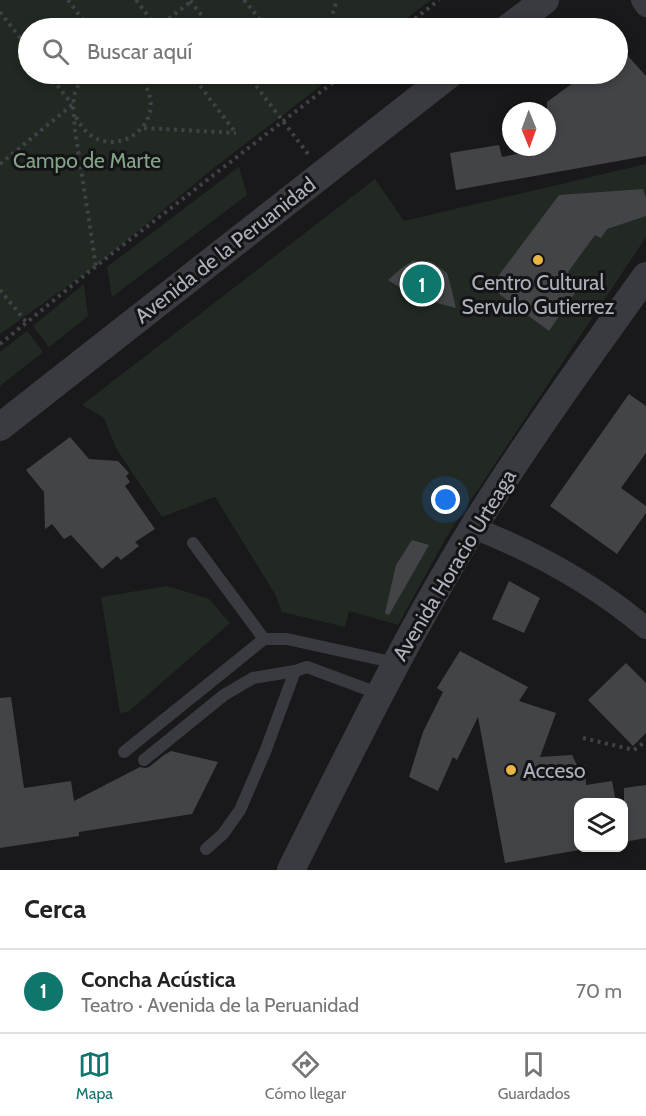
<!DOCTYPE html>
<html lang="es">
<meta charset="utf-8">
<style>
:root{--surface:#fff;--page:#f6f6f6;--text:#222;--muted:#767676;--line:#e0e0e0;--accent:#0f766e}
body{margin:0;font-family:Cabin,sans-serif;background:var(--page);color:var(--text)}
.controls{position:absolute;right:18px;bottom:18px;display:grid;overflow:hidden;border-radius:12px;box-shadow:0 3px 9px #0003}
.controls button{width:54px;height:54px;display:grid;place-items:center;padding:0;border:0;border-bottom:2px solid var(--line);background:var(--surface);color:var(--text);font:30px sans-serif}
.compass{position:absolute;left:502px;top:102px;width:54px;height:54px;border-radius:50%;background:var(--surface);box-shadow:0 3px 9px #0003;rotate:179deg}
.you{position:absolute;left:446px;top:500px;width:21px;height:21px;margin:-15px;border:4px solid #fff;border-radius:50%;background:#1a73e8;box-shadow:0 0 0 9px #1a73e833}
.badge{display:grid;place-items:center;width:39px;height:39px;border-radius:50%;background:var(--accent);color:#fff;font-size:20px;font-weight:700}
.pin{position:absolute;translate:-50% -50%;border:3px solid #fff;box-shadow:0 2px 6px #0006}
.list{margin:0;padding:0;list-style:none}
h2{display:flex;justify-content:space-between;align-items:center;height:78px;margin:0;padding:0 24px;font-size:26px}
h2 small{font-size:20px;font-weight:400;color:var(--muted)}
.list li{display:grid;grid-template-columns:39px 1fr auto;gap:18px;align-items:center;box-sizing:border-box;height:84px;padding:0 24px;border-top:2px solid var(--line)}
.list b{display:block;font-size:22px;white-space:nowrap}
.list p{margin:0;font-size:20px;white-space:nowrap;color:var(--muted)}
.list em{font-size:20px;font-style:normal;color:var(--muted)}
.icon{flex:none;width:33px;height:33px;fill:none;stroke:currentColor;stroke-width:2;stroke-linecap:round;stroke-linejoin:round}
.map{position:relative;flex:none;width:646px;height:870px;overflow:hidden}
.search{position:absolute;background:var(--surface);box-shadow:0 3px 9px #0003;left:18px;right:18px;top:18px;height:66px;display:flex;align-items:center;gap:15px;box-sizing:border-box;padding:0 21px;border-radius:33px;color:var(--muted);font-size:22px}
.sheet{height:162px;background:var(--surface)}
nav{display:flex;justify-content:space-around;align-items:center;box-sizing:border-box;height:84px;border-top:2px solid var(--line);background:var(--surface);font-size:16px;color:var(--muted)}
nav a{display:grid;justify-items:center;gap:3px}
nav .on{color:var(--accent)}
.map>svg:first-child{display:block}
</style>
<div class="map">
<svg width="646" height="870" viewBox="0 0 646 870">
<rect width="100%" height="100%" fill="#19191b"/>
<g fill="#212922">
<path d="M0,0h431l-37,28h-366v46h308l-126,97 -114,95 -96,68z"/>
<path d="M646,164v73l-199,299 -49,89 -49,-14 -4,16 -63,-15 -7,-18 -60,-97 -53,20 -46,-69 -12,-30 -22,-13 293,-226 29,42z"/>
<path d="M239,167l8,28 -135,102 -5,-30z"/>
<path d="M84,284l4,32 -39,31 -16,-21z"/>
<path d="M27,331l16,21 -43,34v-34z"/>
<path d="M167,586l42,13 21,24 -102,89 -8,1 -19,-116z"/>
</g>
<g fill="#434448">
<path d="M618,45l28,31v80l-190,34 -6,-37 49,-8 3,12 45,-9v-46l38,-28h33z"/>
<path d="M643,189l3,9v18l-39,13 -6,9 -6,-3 -27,37 9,7 -7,10 5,4 -26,38 -59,-44 69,-92z"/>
<path d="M413,261h15l5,2 14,10 4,14 5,21 -41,-11 -27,-17 15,-13z"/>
<path d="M629,394l17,12v47l-25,35 25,18v7l-29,41 -67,-48z"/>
<path d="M70,437l19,22 29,2 11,12 -3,3 4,6 -5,4 30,43 -20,13 4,4 -18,14 -4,-4 -15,13 -31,-34 -7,4 -12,-15 -7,5 -1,-37 -18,-22z"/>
<path d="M412,540l17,5 -40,70 -4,-2 11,-48z"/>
<path d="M509,581l31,17 -16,35 -32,-14z"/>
<path d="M460,651l68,36 -9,14 37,12 -16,44 32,-2 5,10h8l1,20 26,-4 4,21h-37v48l-74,13 -27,-146 -21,43 -4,-3 -15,34 -29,-14 14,-45 20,-40 -6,-4z"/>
<path d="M626,663l20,20v50l-13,13 -45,-46z"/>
<path d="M11,697l13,91 47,-7 3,20 66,-34 5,1 4,-1 15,-12 7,-4 47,11 -26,52 -113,18v4l-79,12v-150z"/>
<path d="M646,785v53l-22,4v-54z"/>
</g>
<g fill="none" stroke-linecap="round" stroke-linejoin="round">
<g stroke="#404247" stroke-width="4" stroke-dasharray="3 4.5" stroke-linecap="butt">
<path d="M68,0l21,28"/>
<path d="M136,0l21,28"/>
<path d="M244,0l23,28"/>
<path d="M190,1l22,27"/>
<path d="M0,12l28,36"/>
<path d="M157,28l36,-28"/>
<path d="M328,28l9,-28"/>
<path d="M403,28l36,-28"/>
<path d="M48,74l24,30"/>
<path d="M88,74l-7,6 -6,12 -2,13 2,25 21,136"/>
<path d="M191,74l44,58"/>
<path d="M247,74l61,80"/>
<path d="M302,74l9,11"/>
<path d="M311,84l3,-10"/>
<path d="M76,117c28,57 106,5 61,-43"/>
<path d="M144,128l92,5"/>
<path d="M0,164l72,-59"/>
<path d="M0,290l27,33"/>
<path d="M0,344l96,-78 248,-192"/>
<path d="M583,738l51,12 12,-9"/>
</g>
<g stroke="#3a3b40" stroke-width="12">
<path d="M193,543l71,96"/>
<path d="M124,752l140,-113h23l109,24"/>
<path d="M144,760l80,-65 29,-17 42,-7"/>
<path d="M206,849l17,-15 17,-24 25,-58 30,-81 12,-4 73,27"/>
</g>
<g stroke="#3a3b40" stroke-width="22">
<path d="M642,0l4,6"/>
<path d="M474,528c61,24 121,57 172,100"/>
</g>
<g stroke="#3a3b40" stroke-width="28">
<path d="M508,28l37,-28"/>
<path d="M0,427l450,-353"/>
<path d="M291,870c58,-116 115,-233 183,-344 54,-86 113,-168 172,-250"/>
</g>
</g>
<g fill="#e8b644" stroke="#141416" stroke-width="2">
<circle cx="538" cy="260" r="6"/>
<circle cx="511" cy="770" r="6"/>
</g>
<g text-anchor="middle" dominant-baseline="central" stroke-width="6" stroke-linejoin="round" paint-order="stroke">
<g font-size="21" fill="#84a487" stroke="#141416">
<text x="87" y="160">Campo de Marte</text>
</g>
<g font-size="21" fill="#acb0ba" stroke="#141416">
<text transform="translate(225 250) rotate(-38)">Avenida de la Peruanidad</text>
<text transform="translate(454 565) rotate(-59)">Avenida Horacio Urteaga</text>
</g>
<g font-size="21" fill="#acb0ba" stroke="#141416">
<text x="538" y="282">Centro Cultural<tspan x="538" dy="24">Servulo Gutierrez</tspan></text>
<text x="523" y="770" text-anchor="start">Acceso</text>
</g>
</g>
</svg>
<div class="controls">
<button><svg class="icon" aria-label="layers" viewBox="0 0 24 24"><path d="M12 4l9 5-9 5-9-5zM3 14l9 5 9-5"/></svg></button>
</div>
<svg class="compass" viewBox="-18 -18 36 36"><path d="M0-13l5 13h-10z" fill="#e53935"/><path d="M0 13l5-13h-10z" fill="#767676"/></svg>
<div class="you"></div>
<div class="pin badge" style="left:422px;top:284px">1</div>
<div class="search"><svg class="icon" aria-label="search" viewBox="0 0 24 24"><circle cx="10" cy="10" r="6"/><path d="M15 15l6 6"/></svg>Buscar aquí</div>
</div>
<section class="sheet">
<h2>Cerca<small></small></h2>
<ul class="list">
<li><span class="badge">1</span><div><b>Concha Acústica</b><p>Teatro · Avenida de la Peruanidad</p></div><em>70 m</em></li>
</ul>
</section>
<nav>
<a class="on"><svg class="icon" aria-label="map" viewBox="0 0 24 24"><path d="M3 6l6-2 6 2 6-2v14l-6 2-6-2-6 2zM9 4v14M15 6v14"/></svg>Mapa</a>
<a><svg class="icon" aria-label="directions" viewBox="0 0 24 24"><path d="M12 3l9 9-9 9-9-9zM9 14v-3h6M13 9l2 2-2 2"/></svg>Cómo llegar</a>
<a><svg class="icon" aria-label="saved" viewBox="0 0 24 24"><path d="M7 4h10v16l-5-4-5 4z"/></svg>Guardados</a>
</nav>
